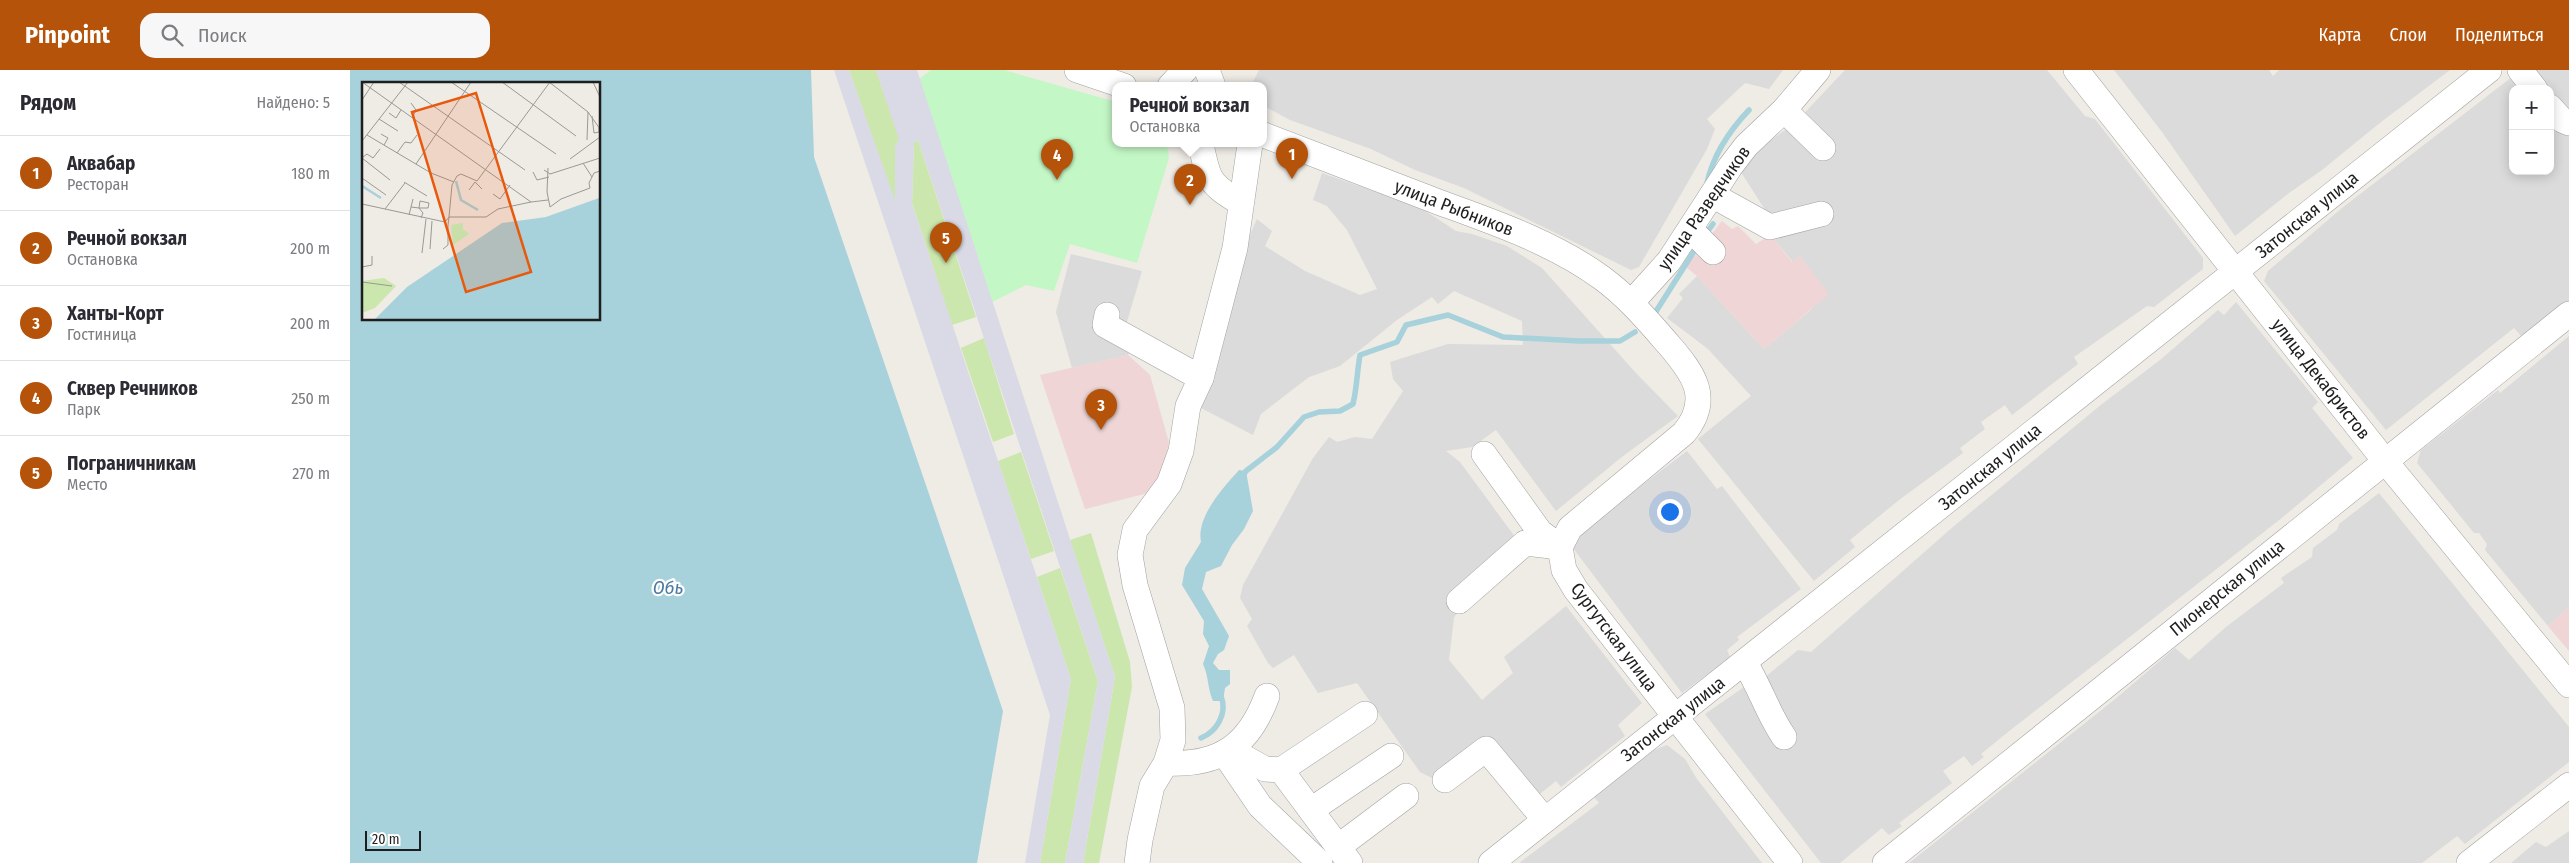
<!DOCTYPE html>
<html lang="ru">
<meta charset="utf-8">
<style>
:root{--surface:#fff;--page:#f7f7f7;--text:#2b2b33;--muted:#7c7c81;--line:#e1e1e2;--accent:#b45309}
body{margin:0;font-family:"Fira Sans Condensed",sans-serif;background:var(--page);color:var(--text)}
.controls{position:absolute;right:15px;top:15px;display:grid;overflow:hidden;border-radius:10px;box-shadow:0 2px 12px #0003}
.controls button{width:45px;height:45px;display:grid;place-items:center;padding:0;border:0;border-bottom:1px solid var(--line);background:var(--surface);color:var(--text);font:25px sans-serif}
.scale{position:absolute;left:15px;bottom:12px;width:56px;box-sizing:border-box;padding-left:5px;border:2px solid #1e1e1e;border-top:0;font-size:14px;line-height:18px;white-space:nowrap;color:#1e1e1e;-webkit-text-stroke:4px #fff;paint-order:stroke}
.you{position:absolute;left:1319px;top:441px;width:18px;height:18px;margin:-12px;border:4px solid #fff;border-radius:50%;background:#1a73e8;box-shadow:0 0 0 8px #1a73e833}
.badge{display:grid;place-items:center;width:32px;height:32px;border-radius:50%;background:var(--accent);color:#fff;font-size:16px;font-weight:700}
.pin{position:absolute;translate:-50% -41px;filter:drop-shadow(0 1px 2px #0008)}
.pin::after{content:'';position:absolute;top:26px;width:18px;height:15px;background:inherit;clip-path:polygon(0 0,100% 0,50% 100%)}
.popup{position:absolute;left:762px;top:12px;width:155px;height:65px;box-sizing:border-box;display:grid;place-content:center;border-radius:10px;background:var(--surface);filter:drop-shadow(0 1px 4px #0005);font-size:16px;white-space:nowrap;color:var(--muted)}
.popup b{font-size:19px;color:var(--text)}
.popup::after{content:'';position:absolute;left:50%;top:100%;margin-left:-10px;border:10px solid transparent;border-top-color:var(--surface)}
.list{margin:0;padding:0;list-style:none}
h2{display:flex;justify-content:space-between;align-items:center;height:65px;margin:0;padding:0 20px;font-size:21px}
h2 small{font-size:16px;font-weight:400;color:var(--muted)}
.list li{display:grid;grid-template-columns:32px 1fr auto;gap:15px;align-items:center;box-sizing:border-box;height:75px;padding:0 20px;border-top:1px solid var(--line)}
.list b{display:block;font-size:19px;white-space:nowrap}
.list p{margin:0;font-size:16px;white-space:nowrap;color:var(--muted)}
.list em{font-size:16px;font-style:normal;color:var(--muted)}
.icon{flex:none;width:28px;height:28px;fill:none;stroke:currentColor;stroke-width:2;stroke-linecap:round;stroke-linejoin:round}
.map{position:relative;flex:none;width:2219px;height:793px;overflow:hidden}
header{display:flex;align-items:center;gap:30px;box-sizing:border-box;height:70px;padding:0 25px;background:var(--accent);color:#fff}
header strong{font-size:24px}
nav{display:flex;gap:28px;margin-inline-start:auto;font-size:18px}
.search{width:350px;height:45px;background:var(--page);display:flex;align-items:center;gap:12px;box-sizing:border-box;padding:0 18px;border-radius:15px;color:var(--muted);font-size:19px}
main{display:flex}
aside{flex:1;background:var(--surface)}
.map>svg:first-child{display:block}
</style>
<header>
<strong>Pinpoint</strong>
<div class="search"><svg class="icon" aria-label="search" viewBox="0 0 24 24"><circle cx="10" cy="10" r="6"/><path d="M15 15l6 6"/></svg>Поиск</div>
<nav><a>Карта</a><a>Слои</a><a>Поделиться</a></nav>
</header>
<main>
<aside>
<h2>Рядом<small>Найдено: 5</small></h2>
<ul class="list">
<li><span class="badge">1</span><div><b>Аквабар</b><p>Ресторан</p></div><em>180 m</em></li>
<li><span class="badge">2</span><div><b>Речной вокзал</b><p>Остановка</p></div><em>200 m</em></li>
<li><span class="badge">3</span><div><b>Ханты-Корт</b><p>Гостиница</p></div><em>200 m</em></li>
<li><span class="badge">4</span><div><b>Сквер Речников</b><p>Парк</p></div><em>250 m</em></li>
<li><span class="badge">5</span><div><b>Пограничникам</b><p>Место</p></div><em>270 m</em></li>
</ul>
</aside>
<div class="map">
<svg width="2219" height="793" viewBox="0 0 2219 793">
<rect width="100%" height="100%" fill="#efebe5"/>
<g fill="#dcdbdb" fill-rule="evenodd">
<path d="M909,0h524l-14,19 -24,-6 -38,36 8,10 -8,20 -68,118 -8,3 -167,-82 -49,-18 -44,-21 -81,-29 -26,-14v-20h-13z"/>
<path d="M1495,0h202l38,46 10,3 108,139v11l-49,38 -7,-1 -73,51 4,7 -66,51 -7,-10 -24,17 4,7 -25,19 3,5 -64,47 -49,40 5,7 -41,34 -116,-142 53,-43 -43,-47 -41,-31 16,-20 -4,-4 18,-18 67,73 48,-40 -12,-53 -7,6 -23,-27 -1,-19 -30,-47 12,-14 45,-33z"/>
<path d="M1764,0h155l4,6 6,-6h171l-69,52 -59,48 -33,23 -54,43 -73,-104z"/>
<path d="M2171,0h48v233l-46,35 -9,-10 -128,102 -122,-149 4,-10 74,-63zM2163,19h37v82h-37z"/>
<path d="M972,103l88,31 14,6 32,21 16,3 35,12 35,22 93,104 43,44 -55,40 -67,55 -60,-81 -24,17 -26,4 14,11 58,79 -59,67 -5,10 -5,42 33,40 31,-27 -9,-16 62,-51 76,97 -24,22 7,11 -64,51 -5,-6 -25,20 -47,-38 -40,30 -10,-14 -14,-7 -63,-89 -39,10 -24,-38 -21,13 -5,-5 -21,-37 5,-7 -12,-21 3,-13 70,-127 16,-21 8,5 18,-5 17,2 31,-48 -10,-12 -3,-17 58,-18 75,1 -1,-24 -68,-30 -16,13 -6,-7 -35,23 -57,46 -31,11 -48,37 -8,21 -52,-27 44,-162 12,-27 15,12 -7,15 40,25 55,24 17,-6 -30,-59 -20,-24 -14,-6z"/>
<path d="M721,184l71,17 -16,54 9,16 -7,14 -56,13 -16,-56z"/>
<path d="M1886,232l82,100 -6,6 41,50 -70,59 -275,215 -27,22 3,3 -12,9 -8,-10 -21,15 9,12 -53,40 3,3 -13,9 -7,-7 -42,35h-19l-116,-149 42,-29 17,-7 34,-28 13,2 143,-126 148,-122 58,-44 58,-50 6,5z"/>
<path d="M2219,266v271l-21,19 -63,-76 2,-6 -8,-11h-5l-57,-70 4,-13 77,-60 2,3z"/>
<path d="M1337,381l30,38 5,-3 79,103 -64,48 2,3 -12,10 3,7 -48,36 -109,-145 2,-12z"/>
<path d="M2029,423l190,234v35l-104,82 -8,-8 -35,27h-513l205,-163 61,-52 14,12 37,-33 58,-44 -3,-5 31,-21 1,-9 24,-18 2,-6z"/>
<path d="M1317,675l18,14 12,20 65,84h-243l80,-60 -5,-6 60,-47z"/>
<path d="M2219,761v32h-58l25,-21 10,5z"/>
</g>
<g fill="#efd5d5">
<path d="M1372,151l10,8 6,-3 18,18 14,-9 22,27 8,-6 29,38 -65,55 -67,-73 -11,-9z"/>
<path d="M778,285l22,20 19,68 -13,48 -71,18 -45,-134z"/>
<path d="M2219,537v44l-21,-25z"/>
</g>
<g fill="#cbe7ad">
<path d="M499,0h27l24,71 -5,5v56z"/>
<path d="M568,70l58,177 -24,8 -40,-122 2,-61z"/>
<path d="M634,268l30,96 -21,8 -32,-94z"/>
<path d="M671,382l33,99 -23,8 -33,-98z"/>
<path d="M741,463l39,129 2,25 -33,176h-16l32,-186 -45,-137z"/>
<path d="M710,498l38,113 -33,182h-25l31,-184 -34,-102z"/>
</g>
<path fill="#c4f7c6" d="M581,0h73l112,32v42h51l2,14 -32,105 -67,-19 -16,47 -28,-6 -34,17 -73,-223z"/>
<path fill="#d9dae5" d="M484,0h15l46,130v-55l4,-5 -23,-70h41l198,607 -32,186h-18l33,-182 -180,-541 -4,2 -2,62 159,475 -31,184h-15l25,-148z"/>
<g fill="#a7d1db" fill-rule="evenodd">
<path d="M0,0h461l3,87 189,554 -26,152h-627zM14,14h235v235h-235z"/>
<path d="M889,400l7,1 7,40 -9,18 -12,16 -11,21 -15,6 -4,17 27,47 -5,14 -6,4 -5,9 6,7h11v14l-5,4 -2,13h-10c-6,-14 -4,-24 -10,-37l6,-18 -6,-12 1,-13 -22,-36 3,-17 16,-26c-5,-25 22,-54 38,-72z"/>
</g>
<g fill="none" stroke-linecap="round" stroke-linejoin="round">
<g stroke="#a7d1db" stroke-width="5.5">
<path d="M1357,113c6,-27 23,-53 42,-73"/>
<path d="M1355,165l8,-11"/>
<path d="M1305,243l43,-68"/>
<path d="M892,407l4,-6 31,-24 27,-30 15,-5 21,-1 13,-7c4,-17 4,-32 7,-49l37,-13 9,-17 42,-10 55,22 76,4h41l15,-9"/>
<path d="M851,668c15,-6 27,-24 20,-42"/>
</g>
<g stroke="#a2a2a2" stroke-width="26">
<g id="minor">
<path d="M727,0l47,16"/>
<path d="M857,0l6,16"/>
<path d="M1726,0l309,391 184,224"/>
<path d="M2170,0l15,19"/>
<path d="M820,16l15,-16"/>
<path d="M2200,37l12,13 7,3"/>
<path d="M1434,40l39,38"/>
<path d="M914,65c59,23 118,45 177,68 55,20 113,40 161,75 26,19 46,43 67,67 25,29 43,54 15,88l-114,95 -10,19 4,23 12,20 214,273"/>
<path d="M851,74c7,36 8,40 40,59"/>
<path d="M1362,125l58,32 51,-13"/>
<path d="M1341,160l22,22"/>
<path d="M1282,232l37,-41 61,-94 16,-21 38,-36 34,-40"/>
<path d="M757,245l-2,10 96,53"/>
<path d="M1134,384l56,78 20,15"/>
<path d="M1109,531l66,-58 35,4"/>
<path d="M1395,593c15,24 23,51 39,74"/>
<path d="M874,683l36,53 60,57"/>
<path d="M874,683l14,1 27,15 16,1"/>
<path d="M816,693c54,3 83,-18 101,-67"/>
<path d="M1095,710l41,-31 59,71"/>
<path d="M961,740l80,-54"/>
<path d="M988,777l68,-51"/>
<path d="M787,793l3,-23 12,-54 14,-23 7,-23 -1,-32 -37,-123 -5,-30 5,-25 34,-46 12,-33 7,-45 13,-28 34,-130 15,-104"/>
<path d="M1000,793l-69,-93 84,-56"/>
<path d="M1141,793l998,-793"/>
<path d="M1535,793l684,-549"/>
<path d="M2119,793l100,-78"/>
</g>
</g>
<use href="#minor" stroke="#fff" stroke-width="25"/>
</g>
<g text-anchor="middle" dominant-baseline="central" stroke-width="4.5" stroke-linejoin="round" paint-order="stroke">
<g font-size="18" fill="#1e1e1e" stroke="#fff">
<text transform="translate(1104 138) rotate(21)">улица Рыбников</text>
<text transform="translate(1354 138) rotate(-55)">улица Разведчиков</text>
<text transform="translate(1957 145) rotate(-39)">Затонская улица</text>
<text transform="translate(1971 309) rotate(52)">улица Декабристов</text>
<text transform="translate(1640 397) rotate(-39)">Затонская улица</text>
<text transform="translate(1877 518) rotate(-39)">Пионерская улица</text>
<text transform="translate(1264 567) rotate(53)">Сургутская улица</text>
<text transform="translate(1323 649) rotate(-38)">Затонская улица</text>
</g>
<g font-size="19" font-style="italic" fill="#4c7aa2" stroke="#fff">
<text x="318" y="517">Обь</text>
</g>
</g>
<g transform="translate(12 12)">
<rect width="238" height="238" fill="#efebe5"/>
<path d="M22,196l12,8 -21,22 -13,5v-32z" fill="#cbe7ad"/>
<path d="M101,141v6l6,5 -16,11 -2,-20z" fill="#c4f7c6"/>
<path d="M237,116v121h-224l32,-32 95,-64 44,-6z" fill="#a7d1db"/>
<path fill="none" stroke="#a7d1db" stroke-width="2.5" d="M94,99l5,19 17,10M0,104l19,12"/>
<path fill="none" stroke="#9b9995" stroke-width="1" d="M0,0l169,120 17,-2M37,0l126,88M89,0l105,72M140,0l74,54M187,0l39,30 12,17M231,0l7,15M0,18l12,-18M49,21l5,7 -4,8M27,31l7,5 5,-8M230,34l2,17 5,-1v-4M17,37l19,12M19,52l7,4 -4,7M5,53l64,38 23,9M225,58l1,-28M0,59l46,-59M35,71l8,-11 6,1 6,-8M1,75l4,-3 6,4 7,-9M0,76l28,22M208,77l30,-22M221,81l9,14M54,82l55,-82M186,86l-1,24 3,15 11,-8 29,-11 -1,-5 5,-10 6,-2M182,88l6,4 50,-16M171,90l4,8 12,-3M0,96l24,17M42,100l23,14M107,108l6,-8 7,7M131,112l7,5 10,-14M0,122l83,18 4,-5 3,-32 5,-9 4,-2 16,7 73,-99M49,125l8,1h9l1,-5 -9,-2 -1,7 4,5 -2,5M23,127l20,-26M47,133l4,-16M86,143l1,-8h37l12,-8 33,-7M68,167l2,-28M81,167l5,-4v-20M60,171l4,-34M0,185l10,-2v-9M0,200l30,4"/>
<path fill="#e8590c" fill-opacity="0.15" stroke="#e8590c" stroke-width="2.5" d="M114,11l55,179 -65,20 -54,-180z"/>
<rect width="238" height="238" fill="none" stroke="#1e1e1e" stroke-width="2.5"/>
</g>
</svg>
<div class="controls">
<button>+</button>
<button>−</button>
</div>
<div class="scale">20 m</div>
<div class="you"></div>
<div class="pin badge" style="left:942px;top:109px">1</div>
<div class="pin badge" style="left:840px;top:135px">2</div>
<div class="popup"><b>Речной вокзал</b>Остановка</div>
<div class="pin badge" style="left:751px;top:360px">3</div>
<div class="pin badge" style="left:707px;top:110px">4</div>
<div class="pin badge" style="left:596px;top:193px">5</div>
</div>
</main>
